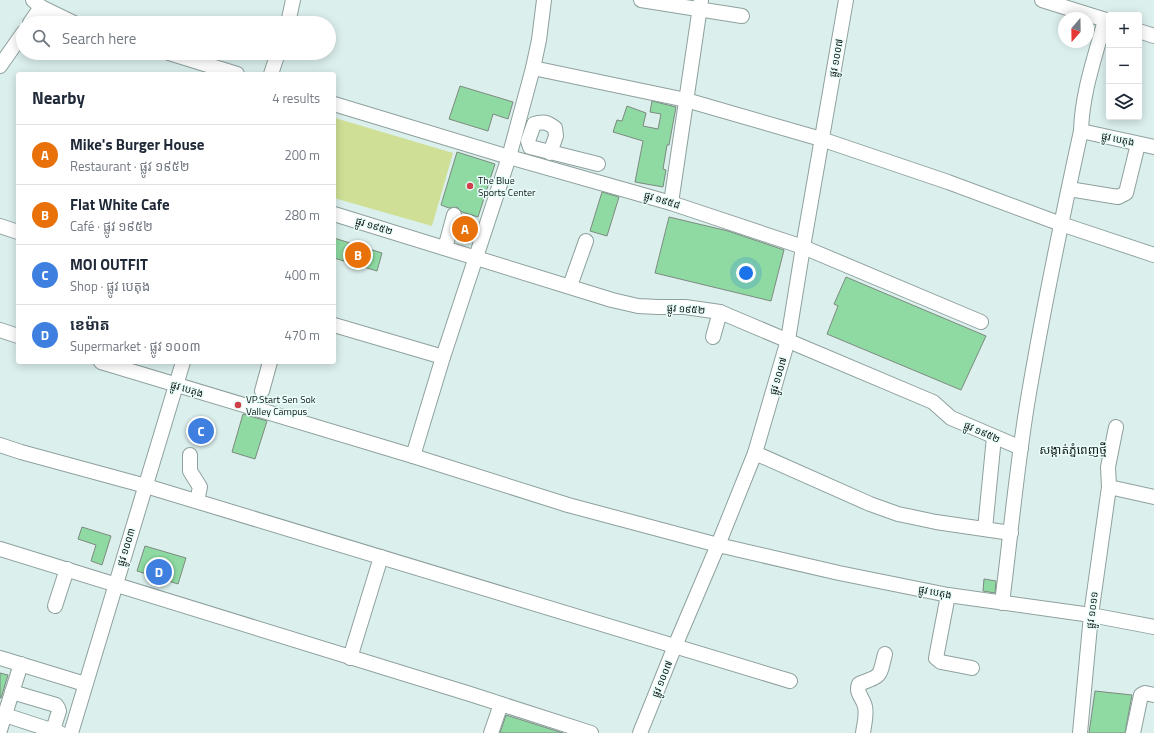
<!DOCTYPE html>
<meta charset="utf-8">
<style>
:root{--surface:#fff;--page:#f2f2f3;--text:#1f2937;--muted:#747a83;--line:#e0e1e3;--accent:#ea580c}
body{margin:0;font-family:"Titillium Web","Noto Sans Khmer",sans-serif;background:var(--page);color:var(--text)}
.controls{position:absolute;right:12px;top:12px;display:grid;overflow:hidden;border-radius:4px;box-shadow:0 2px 10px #0003}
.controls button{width:36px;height:36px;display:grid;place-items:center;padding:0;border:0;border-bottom:1px solid var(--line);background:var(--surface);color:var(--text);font:20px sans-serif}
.compass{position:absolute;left:1058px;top:12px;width:36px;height:36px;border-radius:50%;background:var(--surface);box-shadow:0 2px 10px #0003;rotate:200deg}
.you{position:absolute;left:746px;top:273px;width:14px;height:14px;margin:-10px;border:3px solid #fff;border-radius:50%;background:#1a73e8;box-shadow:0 0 0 6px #1a73e833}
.badge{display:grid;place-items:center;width:26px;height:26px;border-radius:50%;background:var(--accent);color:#fff;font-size:13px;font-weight:700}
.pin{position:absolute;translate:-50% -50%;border:2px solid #fff;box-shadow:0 1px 4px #0006}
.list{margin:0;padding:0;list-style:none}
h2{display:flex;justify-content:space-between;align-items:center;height:52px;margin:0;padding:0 16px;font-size:17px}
h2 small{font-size:13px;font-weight:400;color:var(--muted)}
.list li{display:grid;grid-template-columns:26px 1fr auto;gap:12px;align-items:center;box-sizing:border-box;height:60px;padding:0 16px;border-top:1px solid var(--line)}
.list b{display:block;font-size:15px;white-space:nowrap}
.list p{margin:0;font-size:13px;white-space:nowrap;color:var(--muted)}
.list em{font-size:13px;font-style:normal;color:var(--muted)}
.icon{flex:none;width:22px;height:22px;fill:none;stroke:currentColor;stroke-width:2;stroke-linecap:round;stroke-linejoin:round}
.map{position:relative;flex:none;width:1154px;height:733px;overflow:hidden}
.search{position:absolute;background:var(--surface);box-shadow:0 2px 10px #0003;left:16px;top:16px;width:320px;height:44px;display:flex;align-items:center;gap:10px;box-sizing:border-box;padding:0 14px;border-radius:22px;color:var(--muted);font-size:15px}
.panel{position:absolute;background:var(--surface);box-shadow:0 2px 10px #0003;left:16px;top:72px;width:320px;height:292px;border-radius:4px}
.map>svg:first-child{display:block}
</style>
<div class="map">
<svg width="1154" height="733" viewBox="0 0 1154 733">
<rect width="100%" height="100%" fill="#dbefec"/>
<path fill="#cfe096" d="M335,118l118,35 -21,73 -98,-28z"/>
<g fill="#8edaa2" stroke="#7d8a80">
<path d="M460,86l53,16 -5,17 -15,-5 -5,17 -39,-12z"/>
<path d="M652,101l24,6 -7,38h-2l-4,24 3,1 -3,17 -28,-5 8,-41 -30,-9 4,-12 5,1 5,-15 19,7 -3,13 15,3 3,-15 -11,-2z"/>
<path d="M457,152l38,12 -17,53 -16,-5 -5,-5 -8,1 -8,-3z"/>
<path d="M602,192l17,5 -12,39 -17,-5z"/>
<path d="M669,217l59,14 56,19 -13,51 -116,-28z"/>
<path d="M334,238l48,15 -5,18 -43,-13z"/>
<path d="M846,277l140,59 -25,54 -134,-56 11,-28 -4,-2z"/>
<path d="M243,414l24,7 -12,38 -23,-7z"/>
<path d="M82,527l29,9 -9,29 -11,-4 5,-16 -18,-6z"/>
<path d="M145,546l41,12 -8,26 -41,-13z"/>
<path d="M984,579l12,2 -1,12 -12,-2z"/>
<path d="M0,673l8,2 -7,23h-1z"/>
<path d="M1095,691l37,4 -7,38h-36z"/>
<path d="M506,715l57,18h-63z"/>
</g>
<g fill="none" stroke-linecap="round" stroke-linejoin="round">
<g stroke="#8ea19e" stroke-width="16">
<g id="minor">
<path d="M33,0l8,7 33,16"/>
<path d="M641,0l101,16"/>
<path d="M1042,0l67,21"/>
<path d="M30,23l11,-16"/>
<path d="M288,23l5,-23"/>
<path d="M1139,31l15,5"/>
<path d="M169,53l68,21"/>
<path d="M0,66l23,-33"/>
<path d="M533,68l153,32 135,39 127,43 113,42 93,31"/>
<path d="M271,74l7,-21"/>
<path d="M334,104l175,53 162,46 132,44 178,75"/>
<path d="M1081,131l73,16"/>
<path d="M550,153l6,-17 -1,-8c-8,-6 -12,-7 -21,-4l-6,17 2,6 68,17"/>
<path d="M1069,189l49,8 8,-4 12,-49"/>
<path d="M671,203l30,-203"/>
<path d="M334,214l278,86 26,6 20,1h27l35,5 213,90 18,16 70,30"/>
<path d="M0,226l18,6"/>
<path d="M445,248l9,-33"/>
<path d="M570,286l16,-45"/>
<path d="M334,325l109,32"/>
<path d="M0,330l18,6"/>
<path d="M713,337l7,-25"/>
<path d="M101,362l312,94 155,49 150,40 121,28 109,22 143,20 63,12"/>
<path d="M262,391l8,-29"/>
<path d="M0,445l21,7 125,34 644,195"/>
<path d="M755,453l115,51 28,10 38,8 75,11"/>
<path d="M190,455v16l10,16 -3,14"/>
<path d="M413,456l30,-99 66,-200 24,-89 6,-28 5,-40"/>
<path d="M1109,487l45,10"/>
<path d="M985,529l9,-92"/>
<path d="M0,549l470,145 121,39"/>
<path d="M948,595l-12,63 5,4 31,6"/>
<path d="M1002,603c9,-70 15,-141 27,-210 15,-88 33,-175 52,-262 1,-38 14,-74 24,-111"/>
<path d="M55,606l12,-37"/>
<path d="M0,658l85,26"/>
<path d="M350,658l31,-101"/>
<path d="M12,692l44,13 2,3 1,3 -7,22"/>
<path d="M5,715l55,18"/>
<path d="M0,730l21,-66"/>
<path d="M71,733l112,-371"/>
<path d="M491,733l10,-29"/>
<path d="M640,733l35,-87 43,-101 37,-92 33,-113 15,-93 43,-247"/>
<path d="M863,733c1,-8 4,-18 2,-26 -1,-8 -10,-14 -6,-23 23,-9 20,-6 26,-30"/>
<path d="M1080,733l11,-118 18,-128 -1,-20 8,-40"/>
<path d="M1133,733l8,-38 4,-2 9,2"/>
</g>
</g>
<use href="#minor" stroke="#fff" stroke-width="14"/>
</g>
<g fill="#cf3f48" stroke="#e9fdf9" stroke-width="1.5">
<circle cx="470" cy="186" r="4"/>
<circle cx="238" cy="405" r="4"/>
</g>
<g text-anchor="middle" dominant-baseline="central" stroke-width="3" stroke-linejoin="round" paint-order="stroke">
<g font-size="10" fill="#0f1615" stroke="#e9fdf9">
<text transform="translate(836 58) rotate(-80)">ផ្លូវ ១០០៧</text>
<text transform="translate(1118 139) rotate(12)">ផ្លូវ បេតុង</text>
<text transform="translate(662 200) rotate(17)">ផ្លូវ ១៩៥៨</text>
<text transform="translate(374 226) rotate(17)">ផ្លូវ ១៩៥២</text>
<text transform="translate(686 309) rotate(4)">ផ្លូវ ១៩៥២</text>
<text transform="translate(778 376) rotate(-74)">ផ្លូវ ១០០៧</text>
<text transform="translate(187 389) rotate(17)">ផ្លូវ បេតុង</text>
<text transform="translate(982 432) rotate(24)">ផ្លូវ ១៩៥២</text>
<text transform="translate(126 547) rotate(-73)">ផ្លូវ ១០០៣</text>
<text transform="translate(935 592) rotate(11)">ផ្លូវ បេតុង</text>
<text transform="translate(1092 610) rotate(-83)">ផ្លូវ ១០១១</text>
<text transform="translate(662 679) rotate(-68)">ផ្លូវ ១០០៧</text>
</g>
<g font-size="10" fill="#0f1615" stroke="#e9fdf9" text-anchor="start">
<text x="478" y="180">The Blue<tspan x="478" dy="12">Sports Center</tspan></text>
<text x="246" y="399">VP.Start Sen Sok<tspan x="246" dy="12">Valley Campus</tspan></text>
</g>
<g font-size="12" fill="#0f1615" stroke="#e9fdf9">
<text x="1073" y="449">សង្កាត់ភ្នំពេញថ្មី</text>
</g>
</g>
</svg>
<div class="controls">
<button>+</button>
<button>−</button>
<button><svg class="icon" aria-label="layers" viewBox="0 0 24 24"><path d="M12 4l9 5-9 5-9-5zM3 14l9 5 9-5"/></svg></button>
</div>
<svg class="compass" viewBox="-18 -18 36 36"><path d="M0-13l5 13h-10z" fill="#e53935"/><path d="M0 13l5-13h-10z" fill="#747a83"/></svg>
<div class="you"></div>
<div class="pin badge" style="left:465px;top:229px;background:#e8710a">A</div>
<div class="pin badge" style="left:358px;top:255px;background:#e8710a">B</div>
<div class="pin badge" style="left:201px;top:431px;background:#3f7fe0">C</div>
<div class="pin badge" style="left:159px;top:572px;background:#3f7fe0">D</div>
<div class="search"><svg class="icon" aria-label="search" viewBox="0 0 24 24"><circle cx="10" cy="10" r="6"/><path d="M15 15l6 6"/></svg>Search here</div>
<section class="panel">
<h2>Nearby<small>4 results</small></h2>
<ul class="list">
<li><span class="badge" style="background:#e8710a">A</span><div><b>Mike's Burger House</b><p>Restaurant · ផ្លូវ ១៩៥២</p></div><em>200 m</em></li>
<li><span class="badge" style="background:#e8710a">B</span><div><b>Flat White Cafe</b><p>Café · ផ្លូវ ១៩៥២</p></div><em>280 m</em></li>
<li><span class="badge" style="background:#3f7fe0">C</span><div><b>MOI OUTFIT</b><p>Shop · ផ្លូវ បេតុង</p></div><em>400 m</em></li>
<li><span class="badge" style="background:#3f7fe0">D</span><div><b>ខេម៉ាត</b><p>Supermarket · ផ្លូវ ១០០៣</p></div><em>470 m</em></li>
</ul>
</section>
</div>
